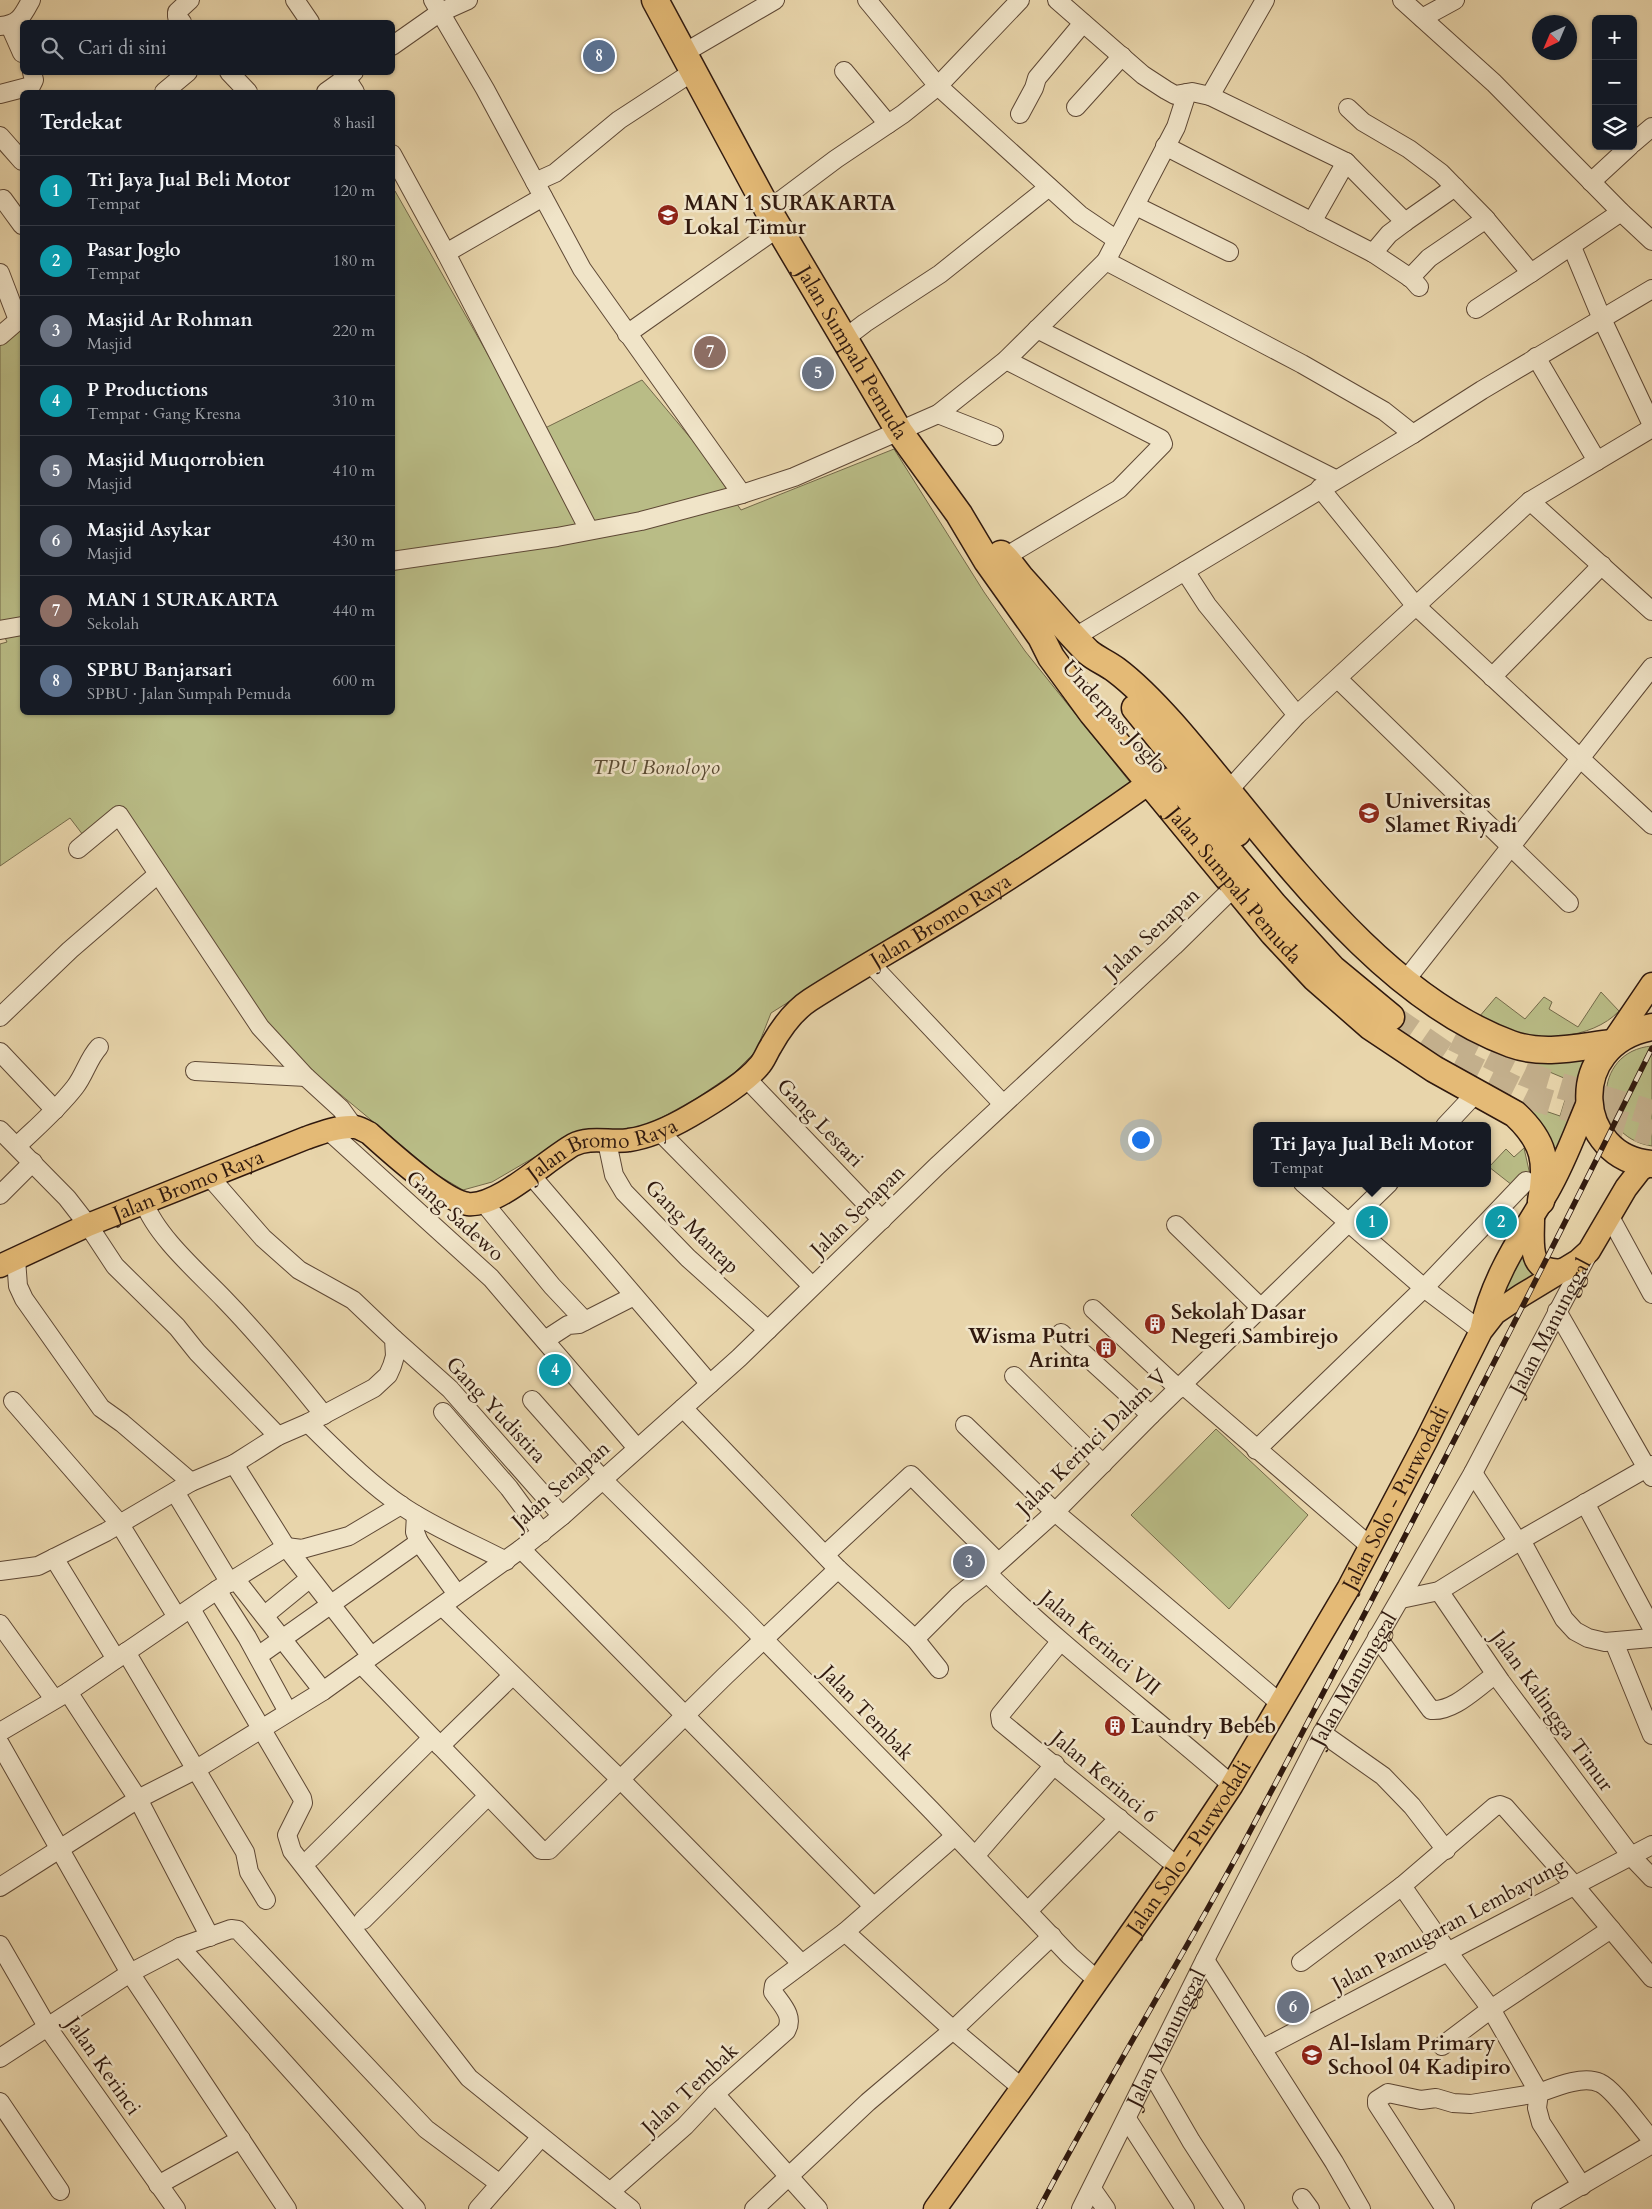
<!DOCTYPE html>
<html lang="id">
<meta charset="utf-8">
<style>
:root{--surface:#171b24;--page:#242831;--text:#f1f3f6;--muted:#9ea1a6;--line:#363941;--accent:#c59692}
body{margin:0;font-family:Cardo,serif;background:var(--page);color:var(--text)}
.controls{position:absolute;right:15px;top:15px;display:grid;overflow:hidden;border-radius:8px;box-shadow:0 1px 4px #0004}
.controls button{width:45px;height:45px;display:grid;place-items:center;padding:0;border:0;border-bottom:1px solid var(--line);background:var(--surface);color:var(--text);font:25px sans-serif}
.compass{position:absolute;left:1532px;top:15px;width:45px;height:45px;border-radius:50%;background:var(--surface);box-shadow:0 1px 4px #0004;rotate:224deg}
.you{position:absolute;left:1140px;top:1139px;width:18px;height:18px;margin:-12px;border:4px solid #fff;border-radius:50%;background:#1a73e8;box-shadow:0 0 0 8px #1a73e833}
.badge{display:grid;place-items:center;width:32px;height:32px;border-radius:50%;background:var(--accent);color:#fff;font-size:16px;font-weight:700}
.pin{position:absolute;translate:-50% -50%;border:2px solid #fff;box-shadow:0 1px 5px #0006}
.popup{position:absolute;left:1253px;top:1122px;width:238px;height:65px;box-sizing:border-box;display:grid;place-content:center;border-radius:8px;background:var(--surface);filter:drop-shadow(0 1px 4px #0005);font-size:16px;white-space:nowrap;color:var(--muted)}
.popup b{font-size:19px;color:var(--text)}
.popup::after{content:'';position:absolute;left:50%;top:100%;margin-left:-10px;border:10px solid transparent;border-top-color:var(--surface)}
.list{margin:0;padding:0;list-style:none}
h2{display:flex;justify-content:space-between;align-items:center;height:65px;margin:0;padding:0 20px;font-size:21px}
h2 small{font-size:16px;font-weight:400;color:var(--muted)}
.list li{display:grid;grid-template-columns:32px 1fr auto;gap:15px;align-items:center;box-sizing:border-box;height:70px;padding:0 20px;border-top:1px solid var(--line)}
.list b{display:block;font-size:19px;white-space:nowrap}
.list p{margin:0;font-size:16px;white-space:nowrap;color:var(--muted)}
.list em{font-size:16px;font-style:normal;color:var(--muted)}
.icon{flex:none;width:28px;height:28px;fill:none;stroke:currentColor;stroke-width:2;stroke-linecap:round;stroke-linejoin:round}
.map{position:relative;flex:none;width:1652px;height:2209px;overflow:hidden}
.search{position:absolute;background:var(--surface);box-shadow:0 1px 4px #0004;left:20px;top:20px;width:375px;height:55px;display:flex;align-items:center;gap:12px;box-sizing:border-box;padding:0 18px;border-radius:8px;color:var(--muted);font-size:19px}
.panel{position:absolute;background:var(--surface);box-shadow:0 1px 4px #0004;left:20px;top:90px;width:375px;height:625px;border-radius:8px}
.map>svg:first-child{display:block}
</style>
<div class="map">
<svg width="1652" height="2209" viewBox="0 0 1652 2209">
<rect width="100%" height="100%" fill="#e8d5ab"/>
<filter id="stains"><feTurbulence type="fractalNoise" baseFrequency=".004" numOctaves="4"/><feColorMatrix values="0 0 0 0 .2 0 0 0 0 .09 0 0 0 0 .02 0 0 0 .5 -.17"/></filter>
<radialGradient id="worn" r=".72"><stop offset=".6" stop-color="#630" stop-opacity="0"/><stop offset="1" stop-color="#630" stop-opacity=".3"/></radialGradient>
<g fill="#b9bc86" stroke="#746a4a">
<path d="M395,191l138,243 109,-54 56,67 43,63 153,-61 90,143 41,59 108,135 -362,227 -15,38 -22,22 -37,25 -61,34 -67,5 -77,45 -29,8 -27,-16 -143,-119 -49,-59 -122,-189 -39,28 -13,-17 -70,48v-222l7,-2 -7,-15v-283l22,-17v385h370v-519z"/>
<path d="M1601,992l18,19c-27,29 -85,32 -119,17 -7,-3 -14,-7 -21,-11l17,-20 29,22 19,-22 8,5 -3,7 29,18z"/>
<path d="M1652,1046v100c-61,-9 -61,-95 0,-100z"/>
<path d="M1495,1049l91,10c0,13 -20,75 -27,86 -2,2 -4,3 -7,4l-45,-51 53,18 11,-35z"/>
<path d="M1524,1148l6,27 -4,21 -37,-29 17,-18 8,8z"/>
<path d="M1519,1254l5,1 9,21 -30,21 12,-40z"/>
<path d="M1216,1429l92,86 -79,94 -98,-94z"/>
</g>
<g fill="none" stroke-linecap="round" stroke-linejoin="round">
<g stroke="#c3af8c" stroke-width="26" stroke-dasharray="26 13" stroke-linecap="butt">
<path d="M1391,1017l55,38 88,43 118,35"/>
<path d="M1454,1038l70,35 20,8 108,32"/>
</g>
<g stroke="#5e4835" stroke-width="20">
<g id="minor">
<path d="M295,0l15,22"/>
<path d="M433,0l52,89 97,180 160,225"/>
<path d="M867,0l71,86 142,129 37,25"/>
<path d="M1057,0l86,75 23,15 9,5 17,-3 18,4 136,66 59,60 -16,12 -16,19"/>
<path d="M1402,0l92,83 127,129 31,29"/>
<path d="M1422,18l33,-18"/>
<path d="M182,22l-5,-5v-5l13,-12"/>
<path d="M0,26c19,-1 23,-11 31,-26"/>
<path d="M10,26l12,27"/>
<path d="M392,46l47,-33 29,-13"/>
<path d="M684,53l91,-53"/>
<path d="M844,71l44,53"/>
<path d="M229,72l19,20"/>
<path d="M342,72l13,20"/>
<path d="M164,92l24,-20"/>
<path d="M326,92l28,-20"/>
<path d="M0,94l31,-8 3,-6 -2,-8"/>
<path d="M1210,96l55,-96"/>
<path d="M1076,107l46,-51"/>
<path d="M1348,108l15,14 46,27 32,24 43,44 47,56 90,-61"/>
<path d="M1020,114l14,-26 3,-10 46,-55"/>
<path d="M0,136l22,25"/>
<path d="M1633,143l19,-16"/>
<path d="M1165,146l208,107 39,26 7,8"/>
<path d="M392,154l54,99 143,277"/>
<path d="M535,182l20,-9 64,-53 75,-49"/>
<path d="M1591,182l39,-36"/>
<path d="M3,199l19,26"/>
<path d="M1136,206l93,46"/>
<path d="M768,210l68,-51 67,-45 35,-28 82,-86"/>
<path d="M1312,222l34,-60"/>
<path d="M1405,222l50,-35"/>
<path d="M1572,247l30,72 50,106"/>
<path d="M446,253l97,-56"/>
<path d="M1106,261l196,103 82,47 29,23"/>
<path d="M0,273l18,47"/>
<path d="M1410,278l19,-20 57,-39"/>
<path d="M1476,309l55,-36"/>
<path d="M1037,329l298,150"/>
<path d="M627,334l152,-107"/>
<path d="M0,336l22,-19"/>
<path d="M844,339l21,-16 75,-49 109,-87"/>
<path d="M1536,357l61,104"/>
<path d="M938,414l56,22"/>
<path d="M1320,488l95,117 237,220"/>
<path d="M1530,501l122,110"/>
<path d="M1005,557l114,-68 44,-45 -2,-5 -155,-79"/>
<path d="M392,561l165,-24 84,-16 101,-27 52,-17 144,-63 68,-54 100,-99 70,-134 11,-34"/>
<path d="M1185,571l22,34 90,110"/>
<path d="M0,630l22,-4"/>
<path d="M1075,637l338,-203 69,-44 170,-101"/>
<path d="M1492,677l110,-112"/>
<path d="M1338,679l231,224"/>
<path d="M1228,791l69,-76 233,-214 122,-73"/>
<path d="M78,849l41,-34 141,212 46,50 35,32 13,18"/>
<path d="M869,962l134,142"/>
<path d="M1405,981l247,-314"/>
<path d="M0,1017l70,-67 88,-76"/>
<path d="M0,1052l55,58"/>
<path d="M195,1071l111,6"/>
<path d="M746,1078l136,142"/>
<path d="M1445,1126l31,-33"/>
<path d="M0,1130l67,68 21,27 27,41 62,61 20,25 81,84"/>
<path d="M329,1131l162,147 146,170"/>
<path d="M659,1131l153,155"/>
<path d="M607,1142l7,33 10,17 64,66 80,72"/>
<path d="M17,1146c20,-19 41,-37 58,-59 10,-13 13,-28 24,-40"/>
<path d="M530,1174l180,210"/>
<path d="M1303,1183l121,105 57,43"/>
<path d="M0,1195l33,-33"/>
<path d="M144,1202c12,34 55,71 80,97 35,36 68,76 100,116"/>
<path d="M484,1203l68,83 33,35"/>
<path d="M1609,1215l43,79"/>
<path d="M1176,1225l84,82"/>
<path d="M16,1259l2,27 6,13 77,109 21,15 69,59"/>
<path d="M1093,1309l86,80"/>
<path d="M1557,1311l95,166"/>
<path d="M1061,1333l90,82"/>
<path d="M394,1339l56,50 112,127"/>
<path d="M545,1340l23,-15 11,-1 55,-28"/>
<path d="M1014,1376l89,88"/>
<path d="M1183,1385l188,162"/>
<path d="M532,1400l71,80 138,136 190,194 139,146 27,24"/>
<path d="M13,1401l106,122 58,94"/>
<path d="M443,1412l66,76 33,45"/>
<path d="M308,1423c30,29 59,59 94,83 32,22 70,37 104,55"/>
<path d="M965,1425l90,87 226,192"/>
<path d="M1256,1450l168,-162 102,-107"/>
<path d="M234,1464l52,83 85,109"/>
<path d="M1473,1473l45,69"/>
<path d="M175,1492l55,91"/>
<path d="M1585,1503l67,125"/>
<path d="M1521,1540l43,79 11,12 13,7 17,4 47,-4"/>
<path d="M419,1542l38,52"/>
<path d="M521,1549l352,357"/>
<path d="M826,1554l85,-79 87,87"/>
<path d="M54,1558l62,101"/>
<path d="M838,1569l77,70"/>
<path d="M0,1571l38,-5 68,-34 85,-50 43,-18 44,-28 30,-13 66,-35 14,-13 4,-9 3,-10 -1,-17 -41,-39 -54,-30 -36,-32 -54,-62"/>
<path d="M987,1573c77,76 164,141 245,212"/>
<path d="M236,1580l87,111"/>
<path d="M217,1590l30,47 41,75"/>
<path d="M1439,1591l62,91 130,174 21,22"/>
<path d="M1401,1599l38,-8 82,-51 131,-75"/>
<path d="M443,1607l178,173 181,184"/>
<path d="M191,1609l111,189 1,5 -16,32 5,16 177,227 162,131"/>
<path d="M265,1615l44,-36"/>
<path d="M0,1624l54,75"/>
<path d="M1377,1637l54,73c23,2 46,-23 64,-35"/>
<path d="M1060,1642l-60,73 1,7 167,137 10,7"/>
<path d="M1614,1642l38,93"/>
<path d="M126,1652l119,200 4,20 17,28"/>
<path d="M258,1656l161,-114 -4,-10 1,-17"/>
<path d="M361,1664l180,186h8l176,-174 113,-107 -155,-161"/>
<path d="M939,1669l-24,-30 43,-43 29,-23 68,-61 96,-97 238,-232"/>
<path d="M68,1692l70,107 72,138"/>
<path d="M0,1732l68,-40 149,-102 69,-43 16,2 47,-13 52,-31"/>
<path d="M1322,1733l61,43 29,30 34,44"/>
<path d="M0,1744l130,229 157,236"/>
<path d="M440,1746l72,-70"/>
<path d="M975,1856l80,-92"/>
<path d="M311,1858l121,-120"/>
<path d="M1402,1886l46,66 43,57 48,84 -68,11 -18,-1 -17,-5 -15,2 -33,-7 -11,7v4l68,105"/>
<path d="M0,1887l138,-88 57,-29 128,-79 198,-142 41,-33 177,-158 198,-192 237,-220 60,-59"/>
<path d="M1028,1911l91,-93"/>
<path d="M363,1920l125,-124"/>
<path d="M845,1932l108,98 69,58"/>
<path d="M0,1945l48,83 128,181"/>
<path d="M180,1947l236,262"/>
<path d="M1205,1960l129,202 27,47"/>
<path d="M1301,1962l101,-76 92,-79 6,-2 5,2 69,78 78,93"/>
<path d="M1442,2046l49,-37 120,-80"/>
<path d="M1262,2049l390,-204"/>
<path d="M0,2058l130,-85 50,-26 51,-18 7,1 188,199 74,55"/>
<path d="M1151,2072l40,69 44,68"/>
<path d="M715,2094l103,115"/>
<path d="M0,2102l60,89"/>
<path d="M1127,2119l58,90"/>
<path d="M158,2185l83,-46"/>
<path d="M1582,2186l-41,-63 -4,-15 2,-15c16,-6 44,-18 61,-10 14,6 40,44 52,57"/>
<path d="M1092,2189l14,20"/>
<path d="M610,2192l75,-66 30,-32 71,-63c9,-15 -5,-27 -13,-39l1,-7 71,-53 110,-96"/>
<path d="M1302,2198l8,11"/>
<path d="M478,2209l63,-72"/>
<path d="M754,2209l114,-107 85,-72 99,-94"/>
<path id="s1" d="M1081,2209l124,-249 117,-227 151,-260 114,-217"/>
<path d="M1541,2209l111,-65"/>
</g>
</g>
<g stroke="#30190e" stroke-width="25">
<g id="major">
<path d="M1612,1043l40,-59"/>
<path d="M1533,1219c0,27 -6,55 31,51"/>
<path id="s2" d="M0,1266l88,-41 218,-87c14,-5 32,-12 48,-11 5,0 10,4 15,6 20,18 75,68 99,71 30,3 77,-43 105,-59 17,-9 38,-2 56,-5 22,-3 42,-13 61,-24 19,-11 55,-33 69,-50 5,-5 8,-14 12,-20 10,-18 22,-35 39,-46 47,-30 95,-57 142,-86 67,-41 132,-85 197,-131"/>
<path d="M1482,1327c10,-50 41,-94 66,-136 17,-29 28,-61 41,-91"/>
<path id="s3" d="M935,2209l87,-121 156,-222 54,-81 117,-198 77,-146 55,-110 14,-18 27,-18 56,-34 11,-10 37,-63 14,-18 9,-6"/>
</g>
</g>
<g stroke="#30190e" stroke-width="29">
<g id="highway">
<path id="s4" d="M655,0l113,210 131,221 60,83 28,47 54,76 10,20 41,56 181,220 42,45 56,49 63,42 81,45c30,28 33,48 26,87"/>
<path d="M1001,554c8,7 14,17 21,25 22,24 43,50 66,73 8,7 19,11 28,18 20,15 39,35 56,54 96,109 198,268 339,320 33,12 67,3 101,-1"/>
<path d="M1135,708l102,125"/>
<path d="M1170,781l104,124 59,64 58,48"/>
<path d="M1652,1027c-89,16 -78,132 0,137"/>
</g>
</g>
<use href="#minor" stroke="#f0e4c8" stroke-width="18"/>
<use href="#major" stroke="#e4ba76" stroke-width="22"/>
<use href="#highway" stroke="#e4ba76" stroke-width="26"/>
<g stroke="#30190e" stroke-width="5.5">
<path id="rail" d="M1039,2209c63,-121 135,-237 200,-357 142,-266 279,-534 413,-804"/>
</g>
<use href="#rail" stroke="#f0e4c8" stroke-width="4" stroke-dasharray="11" stroke-linecap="butt"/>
</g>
<defs>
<g id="school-disc" transform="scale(1.125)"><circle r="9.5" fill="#8f2418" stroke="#f0e4c8"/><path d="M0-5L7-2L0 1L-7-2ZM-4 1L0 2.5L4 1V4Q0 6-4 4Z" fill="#fff"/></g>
<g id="university-disc" transform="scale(1.125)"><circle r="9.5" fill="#8f2418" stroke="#f0e4c8"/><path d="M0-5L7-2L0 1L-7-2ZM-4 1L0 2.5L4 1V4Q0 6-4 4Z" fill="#fff"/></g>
<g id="building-disc" transform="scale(1.125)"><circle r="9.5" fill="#8f2418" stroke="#f0e4c8"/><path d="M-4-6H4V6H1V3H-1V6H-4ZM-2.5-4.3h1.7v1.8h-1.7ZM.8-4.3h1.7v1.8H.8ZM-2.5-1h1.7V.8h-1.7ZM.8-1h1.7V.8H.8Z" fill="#fff"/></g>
</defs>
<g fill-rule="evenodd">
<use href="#school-disc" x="668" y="215"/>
<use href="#university-disc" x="1369" y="813"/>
<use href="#building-disc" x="1155" y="1324"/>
<use href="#building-disc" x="1106" y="1348"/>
<use href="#building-disc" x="1115" y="1726"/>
<use href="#school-disc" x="1312" y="2055"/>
</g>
<g text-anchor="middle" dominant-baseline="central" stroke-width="5" stroke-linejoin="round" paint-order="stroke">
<g font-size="21" font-weight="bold" fill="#30190e" stroke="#f0e4c8" text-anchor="start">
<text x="684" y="203">MAN 1 SURAKARTA<tspan x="684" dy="24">Lokal Timur</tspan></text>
<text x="1385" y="801">Universitas<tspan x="1385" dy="24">Slamet Riyadi</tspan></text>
<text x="1171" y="1312">Sekolah Dasar<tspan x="1171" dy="24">Negeri Sambirejo</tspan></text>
<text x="1090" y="1336" text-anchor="end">Wisma Putri<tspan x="1090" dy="24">Arinta</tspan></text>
<text x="1131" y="1726">Laundry Bebeb</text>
<text x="1328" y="2043">Al-Islam Primary<tspan x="1328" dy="24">School 04 Kadipiro</tspan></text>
</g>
<g font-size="21" fill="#30190e" stroke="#f0e4c8">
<text stroke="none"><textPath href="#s4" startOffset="404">Jalan Sumpah Pemuda</textPath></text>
<text transform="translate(1114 717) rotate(48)">Underpass Joglo</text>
<text stroke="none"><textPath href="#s4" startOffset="1061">Jalan Sumpah Pemuda</textPath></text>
<text stroke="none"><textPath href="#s2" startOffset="1088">Jalan Bromo Raya</textPath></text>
<text transform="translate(1152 933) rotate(-43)">Jalan Senapan</text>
<text transform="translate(820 1123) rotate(46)">Gang Lestari</text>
<text stroke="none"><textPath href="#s2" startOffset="669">Jalan Bromo Raya</textPath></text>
<text stroke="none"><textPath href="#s2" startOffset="205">Jalan Bromo Raya</textPath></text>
<text transform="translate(858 1211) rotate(-44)">Jalan Senapan</text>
<text transform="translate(455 1216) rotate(42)">Gang Sadewo</text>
<text transform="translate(692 1227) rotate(45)">Gang Mantap</text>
<text stroke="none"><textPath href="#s1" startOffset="1000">Jalan Manunggal</textPath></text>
<text transform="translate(496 1410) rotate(47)">Gang Yudistira</text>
<text transform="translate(1092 1442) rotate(-44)">Jalan Kerinci Dalam V</text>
<text transform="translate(561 1485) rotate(-41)">Jalan Senapan</text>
<text stroke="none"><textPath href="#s3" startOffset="848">Jalan Solo - Purwodadi</textPath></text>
<text transform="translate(1100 1643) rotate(40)">Jalan Kerinci VII</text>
<text stroke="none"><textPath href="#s1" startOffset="596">Jalan Manunggal</textPath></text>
<text transform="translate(1552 1711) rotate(54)">Jalan Kalingga Timur</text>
<text transform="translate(867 1713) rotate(46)">Jalan Tembak</text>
<text transform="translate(1104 1777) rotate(40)">Jalan Kerinci 6</text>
<text stroke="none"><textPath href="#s3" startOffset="442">Jalan Solo - Purwodadi</textPath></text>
<text transform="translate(1449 1925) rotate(-28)">Jalan Pamugaran Lembayung</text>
<text stroke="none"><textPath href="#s1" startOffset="191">Jalan Manunggal</textPath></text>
<text transform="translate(103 2066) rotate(55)">Jalan Kerinci</text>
<text transform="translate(690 2089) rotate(-43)">Jalan Tembak</text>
</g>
<g font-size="21" font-style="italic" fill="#594a32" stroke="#f0e4c8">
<text x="656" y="767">TPU Bonoloyo</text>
</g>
</g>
<rect width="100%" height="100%" filter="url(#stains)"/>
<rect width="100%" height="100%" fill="url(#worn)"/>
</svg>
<div class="controls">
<button>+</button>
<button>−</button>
<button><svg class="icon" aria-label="layers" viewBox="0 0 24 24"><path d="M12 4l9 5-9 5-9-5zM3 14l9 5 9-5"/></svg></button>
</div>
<svg class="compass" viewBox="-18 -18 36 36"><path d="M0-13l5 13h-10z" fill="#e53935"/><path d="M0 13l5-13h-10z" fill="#9ea1a6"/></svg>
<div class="you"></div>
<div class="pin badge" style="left:1372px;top:1222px;background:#0f9aa8">1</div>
<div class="popup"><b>Tri Jaya Jual Beli Motor</b>Tempat</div>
<div class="pin badge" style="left:1501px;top:1222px;background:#0f9aa8">2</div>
<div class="pin badge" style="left:969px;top:1562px;background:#6b7280">3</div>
<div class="pin badge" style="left:555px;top:1370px;background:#0f9aa8">4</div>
<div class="pin badge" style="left:818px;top:373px;background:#6b7280">5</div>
<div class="pin badge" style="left:1293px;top:2007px;background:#6b7280">6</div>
<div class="pin badge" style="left:710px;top:352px;background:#8d6e63">7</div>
<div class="pin badge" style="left:599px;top:56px;background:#5c6f8a">8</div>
<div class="search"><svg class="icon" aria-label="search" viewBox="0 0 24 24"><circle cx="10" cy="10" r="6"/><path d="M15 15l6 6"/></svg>Cari di sini</div>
<section class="panel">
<h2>Terdekat<small>8 hasil</small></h2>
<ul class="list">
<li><span class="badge" style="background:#0f9aa8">1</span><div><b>Tri Jaya Jual Beli Motor</b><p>Tempat</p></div><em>120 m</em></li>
<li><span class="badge" style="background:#0f9aa8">2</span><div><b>Pasar Joglo</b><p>Tempat</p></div><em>180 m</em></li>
<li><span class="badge" style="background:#6b7280">3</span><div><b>Masjid Ar Rohman</b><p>Masjid</p></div><em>220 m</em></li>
<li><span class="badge" style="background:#0f9aa8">4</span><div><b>P Productions</b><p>Tempat · Gang Kresna</p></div><em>310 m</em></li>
<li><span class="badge" style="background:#6b7280">5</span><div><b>Masjid Muqorrobien</b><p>Masjid</p></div><em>410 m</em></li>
<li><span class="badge" style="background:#6b7280">6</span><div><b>Masjid Asykar</b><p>Masjid</p></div><em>430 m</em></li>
<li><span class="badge" style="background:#8d6e63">7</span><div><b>MAN 1 SURAKARTA</b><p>Sekolah</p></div><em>440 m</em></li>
<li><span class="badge" style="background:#5c6f8a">8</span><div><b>SPBU Banjarsari</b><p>SPBU · Jalan Sumpah Pemuda</p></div><em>600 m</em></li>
</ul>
</section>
</div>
